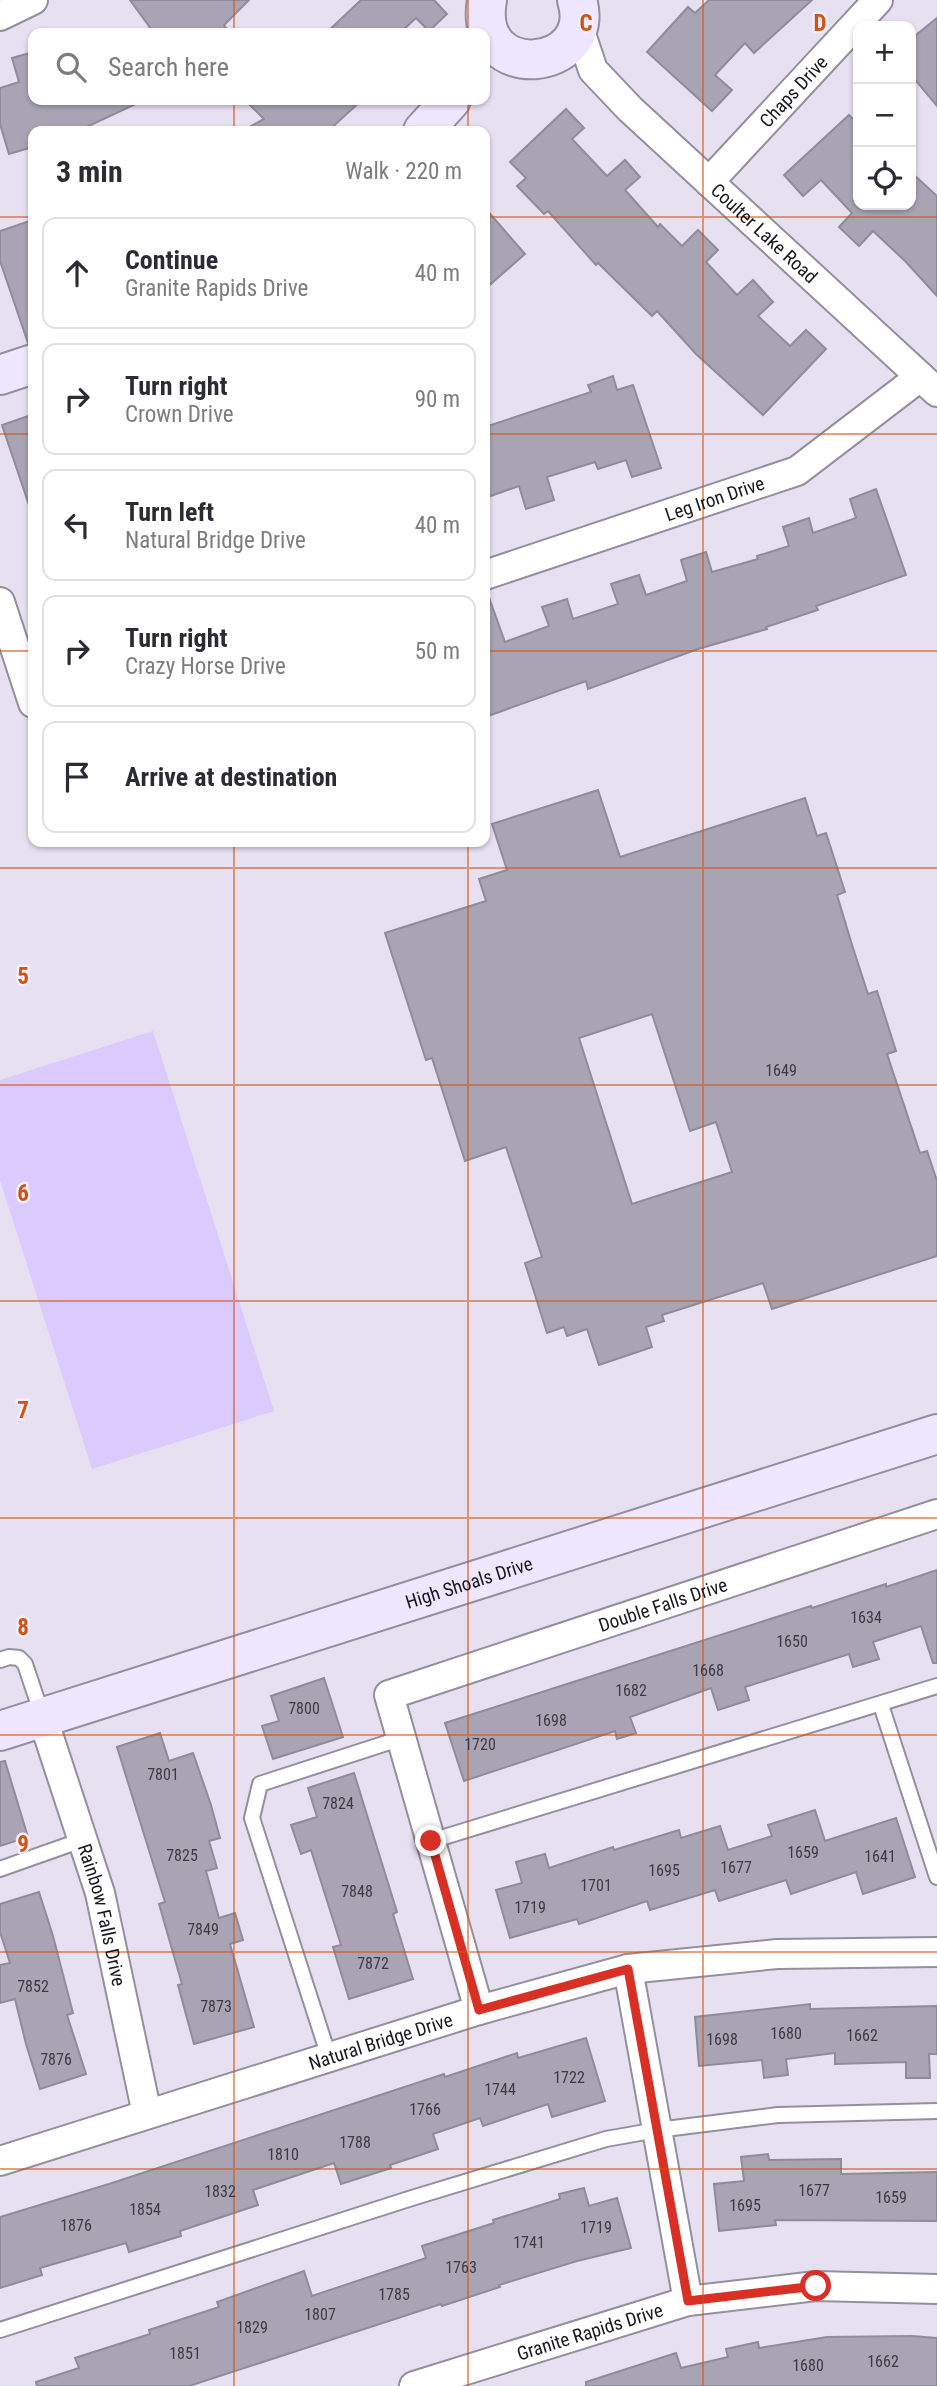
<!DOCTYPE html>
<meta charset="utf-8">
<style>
:root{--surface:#fff;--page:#f2f2f3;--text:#2b2b33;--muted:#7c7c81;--line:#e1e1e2}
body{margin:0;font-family:"Roboto Condensed",sans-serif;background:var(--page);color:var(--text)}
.controls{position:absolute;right:21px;top:21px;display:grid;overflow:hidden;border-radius:14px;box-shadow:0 2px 5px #0004}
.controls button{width:63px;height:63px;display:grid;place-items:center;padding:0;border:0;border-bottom:2px solid var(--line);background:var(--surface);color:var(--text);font:35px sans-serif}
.stop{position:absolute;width:21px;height:21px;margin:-16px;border:5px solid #d93025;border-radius:50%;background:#fff}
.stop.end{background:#d93025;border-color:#fff;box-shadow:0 2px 7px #0008}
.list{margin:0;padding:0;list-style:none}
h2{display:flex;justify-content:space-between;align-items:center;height:91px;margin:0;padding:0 28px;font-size:30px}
h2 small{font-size:23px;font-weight:400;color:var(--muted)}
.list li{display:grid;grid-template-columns:46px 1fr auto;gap:21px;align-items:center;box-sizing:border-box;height:112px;margin:0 14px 14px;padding:0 14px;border:2px solid var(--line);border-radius:14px}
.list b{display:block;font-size:26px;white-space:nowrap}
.list p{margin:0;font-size:23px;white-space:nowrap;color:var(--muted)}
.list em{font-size:23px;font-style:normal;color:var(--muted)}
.icon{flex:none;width:38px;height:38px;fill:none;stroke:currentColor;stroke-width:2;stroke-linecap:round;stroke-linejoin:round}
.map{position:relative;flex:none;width:937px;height:2386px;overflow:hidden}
.search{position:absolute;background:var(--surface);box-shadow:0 2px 5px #0004;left:28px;top:28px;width:462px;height:77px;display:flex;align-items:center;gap:18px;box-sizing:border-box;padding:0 24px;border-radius:14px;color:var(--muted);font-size:26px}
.panel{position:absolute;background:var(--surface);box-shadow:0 2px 5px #0004;left:28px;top:126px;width:462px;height:721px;border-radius:14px}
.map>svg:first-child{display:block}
</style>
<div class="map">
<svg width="937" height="2386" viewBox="0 0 937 2386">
<rect width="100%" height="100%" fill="#e6e0f1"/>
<path fill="#dbcafc" d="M153,1031l121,380 -182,58 -92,-289v-100z"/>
<g fill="#a9a4b4" stroke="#908b9b" stroke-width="2" fill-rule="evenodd">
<path d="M130,0h119l-25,25 6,8h-76z"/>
<path d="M361,0h73l13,14 -18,17 -13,-13 -16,15h-74z"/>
<path d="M709,0h103l-58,53 -9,-10 -30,32 17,15 -20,21 -65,-59 41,-45 7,6z"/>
<path d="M937,18v88l-26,-31v-36z"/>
<path d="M33,52v48h111l-66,31h-45v16l-24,7 -9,-30v-36l19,-6 -7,-24z"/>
<path d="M245,100h117l-34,31h-86l22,-12z"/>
<path d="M566,109l18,19 -12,11 35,37 18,-16 15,17 -15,13 33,37 2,-3 22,22 16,-16 20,20 -12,12 31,33 16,-15 20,22 -15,14 32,30 16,-16 20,19 -63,66 -67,-61 -39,-43 -5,5 -54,-53 -2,2 -48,-54 -4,3 -27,-28 9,-8 -16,-16z"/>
<path d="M849,115l9,9v82l53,-1v-33l26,24v100l-31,-34 -33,-31 -14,15 -20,-19 13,-14 -31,-33 -18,16 -19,-21z"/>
<path d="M485,208l40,46 -40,35z"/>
<path d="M33,220v123h-5l-28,-82v-30z"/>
<path d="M613,376l4,14 16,-5 28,83 -29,9 -6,-17 -28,9 -3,-7 -48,15 7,23 -28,9 -7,-23 -34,12v-71l106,-35 -3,-7z"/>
<path d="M28,416l5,17v75h-3l-28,-83z"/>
<path d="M876,489l30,86 -90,31 2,4 -52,17 1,2 -69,20 -110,40 -2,-8 -101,36v-125h2l18,50 44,-16 -7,-19 25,-8 6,20 45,-15 -7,-20 28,-9 7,20 41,-14 -6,-21 25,-8 6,20 46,-13 -1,-3 32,-10 -6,-19 26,-9 4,15 43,-15 -6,-19z"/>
<path d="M598,790l22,67 185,-59 12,38 9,-3 19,59 -8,3 16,53 15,46 9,-3 19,60 -9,3 33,99 7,-2 10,30v75l-165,53 -9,-26 -101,32 2,6 -18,6 6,20 -53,18 -12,-36 -20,7 -3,-9 -17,6 -22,-70 17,-6 -36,-110 -41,14 -33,-103 -6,2 -41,-127 101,-32 -7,-22 28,-9 -15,-46zM652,1014l38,117 26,-9 16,50 -100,32 -53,-166z"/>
<path d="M937,1570v93h-4l-12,-37 -48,16 6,17 -26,8 -4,-13 -104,33 4,13 -31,10 -7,-22 -81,29 6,16 -19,6 -2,-8 -151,50 -19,-58 366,-117 1,2 74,-24v3z"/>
<path d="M324,1678l19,59 -70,22 -11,-33 17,-5 -8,-25z"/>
<path d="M160,1733l9,28 24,-8 18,52 9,33 -11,3 8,27 -11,3 13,47 16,-5 8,27 -13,4 24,83 -60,17 -16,-59 4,-1 -23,-80 6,-2 -48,-155z"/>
<path d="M5,1761l23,76 -28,9v-84z"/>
<path d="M354,1773l43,139 -4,2 20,65 -64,20 -16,-52 8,-2 -30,-95 -10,4 -10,-29 26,-8 -9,-29z"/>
<path d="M815,1810l10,31 71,-23 19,59 -52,17 -7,-22 -65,22 -5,-14 -67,21 -4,-11 -65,20 -3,-9 -68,23 -2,-5 -67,19 -14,-48 26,-7 -6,-21 29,-8 4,14 64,-21 1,3 65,-20 2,8 39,-12 8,24 44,-14 -4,-11z"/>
<path d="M39,1892l14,44 20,77 -6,2 19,59 -46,15 -14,-45 -11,-45 -15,4v-38l10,-2 -10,-31v-28z"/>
<path d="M810,2004v5l127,-3v48h-8l1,24h-24v-16l-71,2v-11l-49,6 2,16 -24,3 -2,-18 -63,6 -4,-49z"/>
<path d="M586,2038l19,63 -53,16 -4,-13 -65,22 -3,-8 -47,16 5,15 -48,16 1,3 -50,16 -7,-21 -81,27 5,15 -78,26 1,5 -52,16 -3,-9 -86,25 2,7 -42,13v-71l109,-33 335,-110 1,3 72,-24 1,5z"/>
<path d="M768,2154l1,6 72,-1v15l96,-2v49l-162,-1 1,5 -57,6 -5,-47 30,-3 -3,-24z"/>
<path d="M584,2188l5,18 28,-8 14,50 -54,13 -78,24 1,2 -58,19 -1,-2 -252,82h-152l-1,-4 43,-14 -4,-10 75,-24 -1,-4 70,-23 -2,-5 87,-31 8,25 114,-38 -4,-12 72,-23 -1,-3 67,-21 -1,-5z"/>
<path d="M912,2336l25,2v48h-351v-4l90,-29 5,15 47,-11 -2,-8 32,-7 1,6 68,-11z"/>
</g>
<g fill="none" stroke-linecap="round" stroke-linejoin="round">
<g stroke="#948f9e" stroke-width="18">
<g id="lane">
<path d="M0,1660l9,-3 10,1 6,6 18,54"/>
<path d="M881,1705l56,172"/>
<path d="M431,1841l506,-155"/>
<path d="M0,1869l82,-29"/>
<path d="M329,2057l-77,-239 8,-34 142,-46"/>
<path d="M0,2330l412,-132 194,-59 51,-9 121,-15 159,-4"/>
</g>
</g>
<g stroke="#948f9e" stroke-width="32">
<g id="street">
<path d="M0,16l33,-16"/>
<path id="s1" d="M578,25l15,45 37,39 307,283"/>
<path id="s2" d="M709,182l169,-182"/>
<path id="s3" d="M485,575l312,-104 123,-94"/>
<path d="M0,602l33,101"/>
<path id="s4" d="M43,1719l57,174 47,221"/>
<path d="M628,1969l60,332"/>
<path id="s5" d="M479,2010l-90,-315 548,-181"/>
<path id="s6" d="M0,2161l479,-151 149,-41 149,-15 160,-2"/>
<path id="s7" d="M414,2386l274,-85 128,-15 121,3"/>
</g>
</g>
<g stroke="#948f9e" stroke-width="42">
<g id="secondary">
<path d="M487,0c-15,86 112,72 90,0"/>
<path d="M423,131l28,-31"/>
<path d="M0,375l33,-11"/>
<path id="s8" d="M0,1731l937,-297"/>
</g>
</g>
<use href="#lane" stroke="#fff" stroke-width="14"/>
<use href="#street" stroke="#fff" stroke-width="28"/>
<use href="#secondary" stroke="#efe7ff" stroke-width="38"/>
</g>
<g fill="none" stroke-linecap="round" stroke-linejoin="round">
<path stroke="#d93025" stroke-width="9" d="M431,1841l48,169 149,-41 60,332 128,-15"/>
</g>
<path fill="none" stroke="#d3520e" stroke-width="2" stroke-opacity="0.55" d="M234,0v33M468,0v33M703,0v2386M234,100v31M468,100v31M0,217h33M485,217h452M0,434h33M485,434h452M0,651h33M485,651h452M234,842v1544M468,842v1544M0,868h937M0,1085h937M0,1301h937M0,1518h937M0,1735h937M0,1952h937M0,2169h937"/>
<g text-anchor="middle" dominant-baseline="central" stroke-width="5" stroke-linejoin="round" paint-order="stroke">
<g font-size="16" fill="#3d3a43">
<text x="781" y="1070">1649</text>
<text x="866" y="1617">1634</text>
<text x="792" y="1641">1650</text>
<text x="708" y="1670">1668</text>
<text x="631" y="1690">1682</text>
<text x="304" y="1708">7800</text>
<text x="551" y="1720">1698</text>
<text x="480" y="1744">1720</text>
<text x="163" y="1774">7801</text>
<text x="338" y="1803">7824</text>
<text x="803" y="1852">1659</text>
<text x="182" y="1855">7825</text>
<text x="880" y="1856">1641</text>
<text x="736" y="1867">1677</text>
<text x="664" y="1870">1695</text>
<text x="596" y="1885">1701</text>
<text x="357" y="1891">7848</text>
<text x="530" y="1907">1719</text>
<text x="203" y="1929">7849</text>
<text x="373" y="1963">7872</text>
<text x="33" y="1986">7852</text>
<text x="216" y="2006">7873</text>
<text x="786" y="2033">1680</text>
<text x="862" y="2035">1662</text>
<text x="722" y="2039">1698</text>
<text x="56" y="2059">7876</text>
<text x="569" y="2077">1722</text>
<text x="500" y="2089">1744</text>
<text x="425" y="2109">1766</text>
<text x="355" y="2142">1788</text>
<text x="283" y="2154">1810</text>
<text x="814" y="2190">1677</text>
<text x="220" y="2191">1832</text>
<text x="891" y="2197">1659</text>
<text x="745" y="2205">1695</text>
<text x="145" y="2209">1854</text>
<text x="76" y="2225">1876</text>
<text x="596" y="2227">1719</text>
<text x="529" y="2242">1741</text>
<text x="461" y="2267">1763</text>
<text x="394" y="2294">1785</text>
<text x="320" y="2314">1807</text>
<text x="252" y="2327">1829</text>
<text x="185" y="2353">1851</text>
<text x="883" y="2361">1662</text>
<text x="808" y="2365">1680</text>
</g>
<g font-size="19" fill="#19171d" stroke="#f3eeff">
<text stroke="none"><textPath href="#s2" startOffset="124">Chaps Drive</textPath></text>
<text stroke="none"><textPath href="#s1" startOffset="284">Coulter Lake Road</textPath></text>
<text stroke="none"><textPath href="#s3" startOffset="242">Leg Iron Drive</textPath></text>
<text stroke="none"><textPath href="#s8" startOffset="492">High Shoals Drive</textPath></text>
<text stroke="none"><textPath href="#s5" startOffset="616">Double Falls Drive</textPath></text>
<text stroke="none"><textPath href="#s4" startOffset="205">Rainbow Falls Drive</textPath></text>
<text stroke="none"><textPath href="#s6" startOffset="399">Natural Bridge Drive</textPath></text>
<text stroke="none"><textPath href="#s7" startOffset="184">Granite Rapids Drive</textPath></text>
</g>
</g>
<g font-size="23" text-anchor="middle" font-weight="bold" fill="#d3520e" stroke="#f3eeff" stroke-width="5" stroke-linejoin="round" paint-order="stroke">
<text x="586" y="31">C</text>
<text x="820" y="31">D</text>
<text x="23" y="984">5</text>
<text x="23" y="1201">6</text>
<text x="23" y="1418">7</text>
<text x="23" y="1635">8</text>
<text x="23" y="1852">9</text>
</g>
</svg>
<div class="controls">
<button>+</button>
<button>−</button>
<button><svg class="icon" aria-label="locate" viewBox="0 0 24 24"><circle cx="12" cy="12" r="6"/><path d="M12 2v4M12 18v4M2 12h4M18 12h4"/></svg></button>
</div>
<div class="stop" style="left:816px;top:2286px"></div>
<div class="stop end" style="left:431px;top:1841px"></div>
<div class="search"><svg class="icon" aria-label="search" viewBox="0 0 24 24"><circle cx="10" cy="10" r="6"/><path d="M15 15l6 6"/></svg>Search here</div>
<section class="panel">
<h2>3 min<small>Walk · 220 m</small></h2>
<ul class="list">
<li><svg class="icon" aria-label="ahead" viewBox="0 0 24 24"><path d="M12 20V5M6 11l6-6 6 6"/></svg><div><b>Continue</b><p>Granite Rapids Drive</p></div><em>40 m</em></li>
<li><svg class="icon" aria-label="right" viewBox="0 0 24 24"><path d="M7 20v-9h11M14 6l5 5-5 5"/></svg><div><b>Turn right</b><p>Crown Drive</p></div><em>90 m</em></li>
<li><svg class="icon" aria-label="left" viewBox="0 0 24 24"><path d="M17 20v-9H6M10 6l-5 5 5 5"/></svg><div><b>Turn left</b><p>Natural Bridge Drive</p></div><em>40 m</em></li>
<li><svg class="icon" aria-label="right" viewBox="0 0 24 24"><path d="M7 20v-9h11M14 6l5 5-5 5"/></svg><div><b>Turn right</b><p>Crazy Horse Drive</p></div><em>50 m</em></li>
<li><svg class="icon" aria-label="arrive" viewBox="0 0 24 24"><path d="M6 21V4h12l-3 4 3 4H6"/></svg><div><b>Arrive at destination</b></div></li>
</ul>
</section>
</div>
